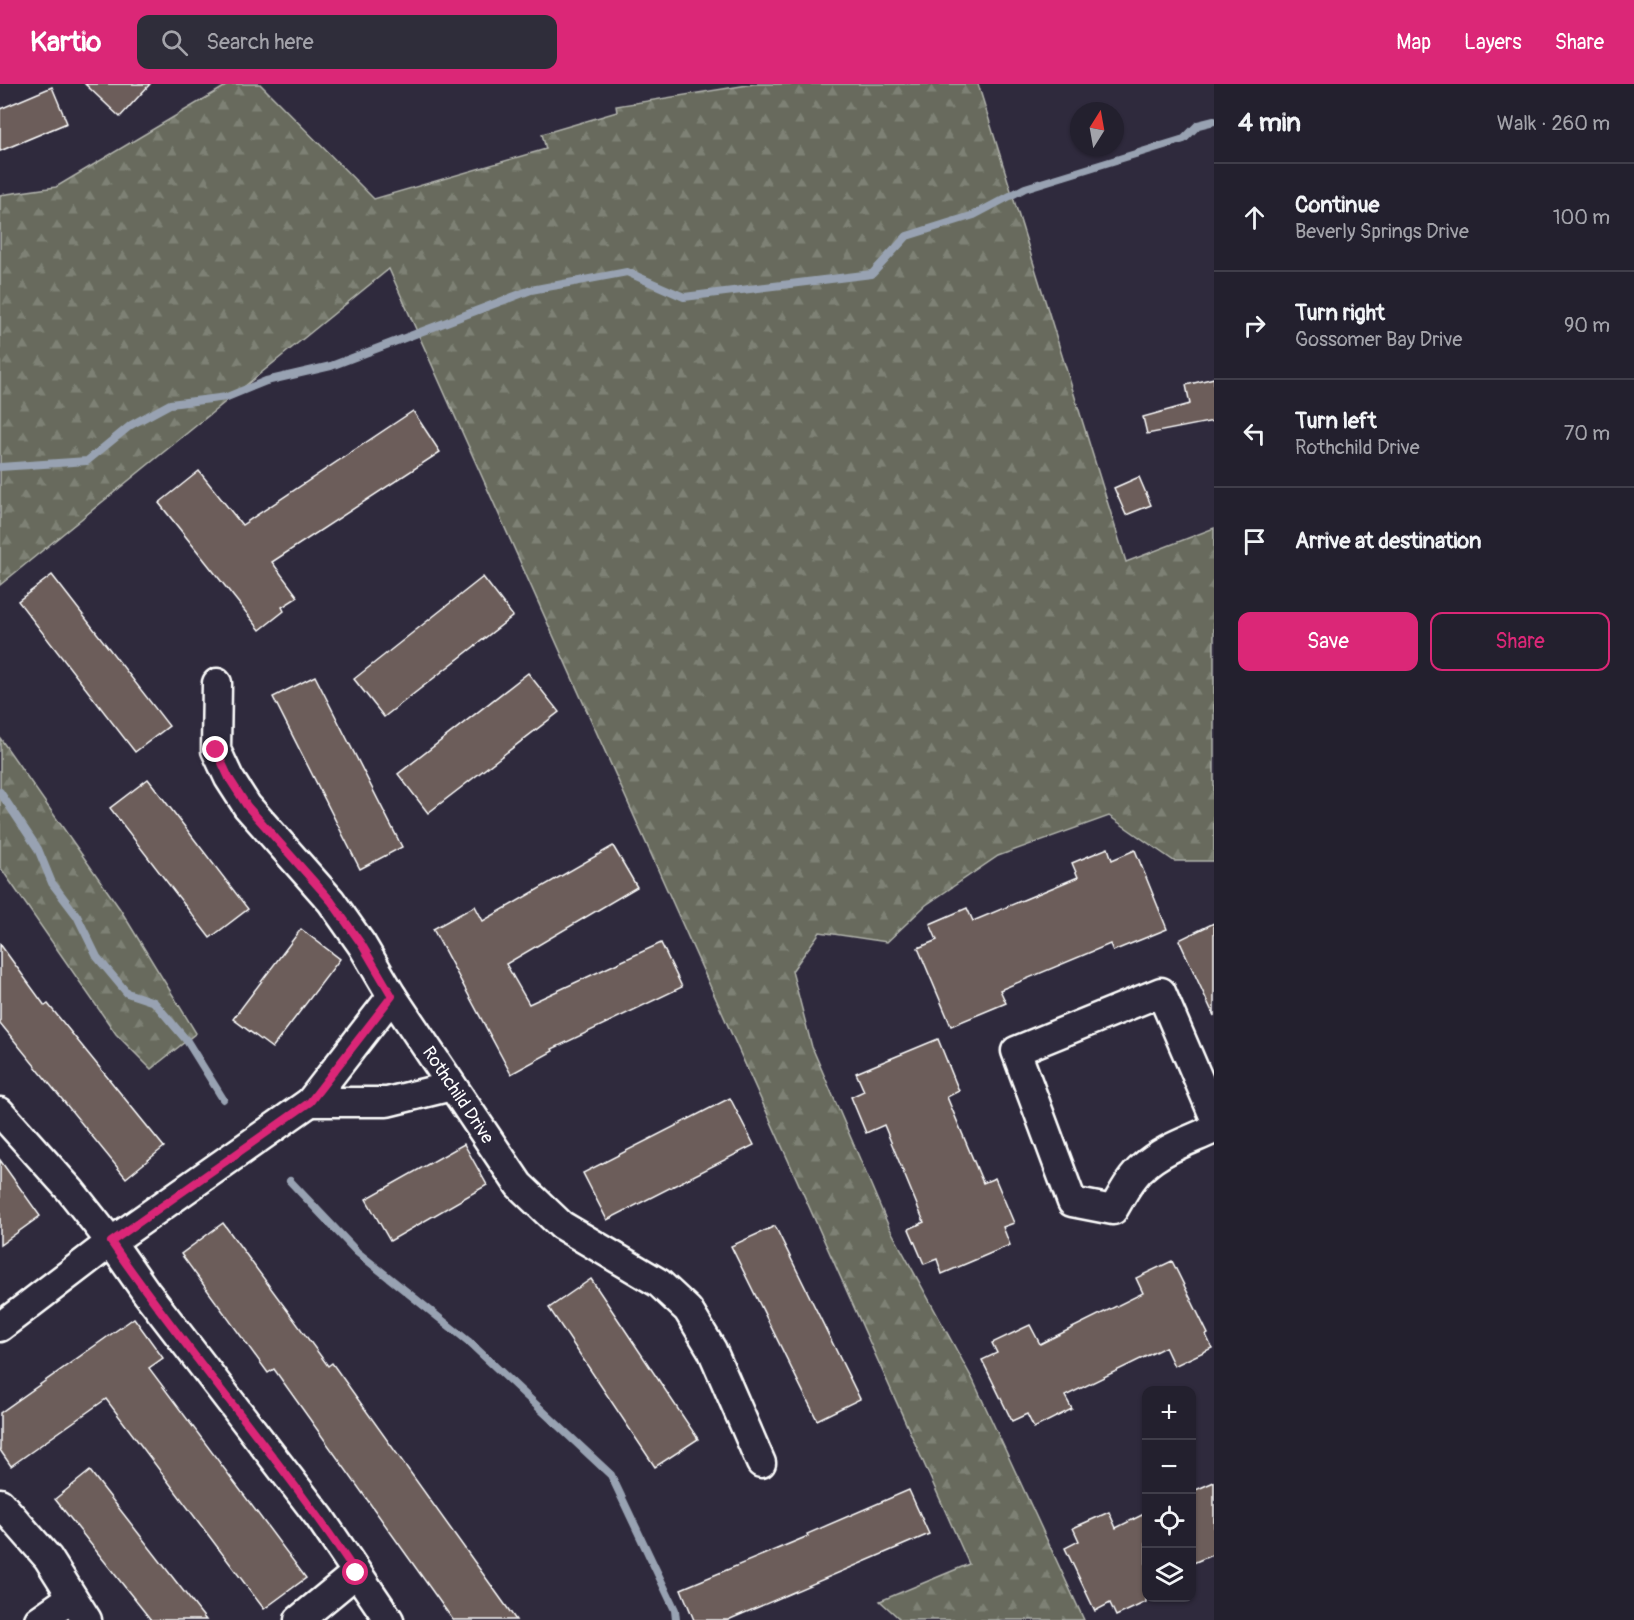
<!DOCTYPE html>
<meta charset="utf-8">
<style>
:root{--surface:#23202e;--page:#2f2d3a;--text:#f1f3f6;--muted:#a3a3aa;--line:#403e4a;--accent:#db2777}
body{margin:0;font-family:Pangolin,sans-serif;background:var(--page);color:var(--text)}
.controls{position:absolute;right:18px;bottom:18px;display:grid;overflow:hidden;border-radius:12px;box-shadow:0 2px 4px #0004}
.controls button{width:54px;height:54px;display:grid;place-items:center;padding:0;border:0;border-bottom:2px solid var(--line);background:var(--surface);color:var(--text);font:30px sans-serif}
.compass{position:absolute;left:1070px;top:18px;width:54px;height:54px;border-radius:50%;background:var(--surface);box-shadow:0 2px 4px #0004;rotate:11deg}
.stop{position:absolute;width:18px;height:18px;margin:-14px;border:4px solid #db2777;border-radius:50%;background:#fff}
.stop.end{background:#db2777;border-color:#fff;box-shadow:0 2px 6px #0008}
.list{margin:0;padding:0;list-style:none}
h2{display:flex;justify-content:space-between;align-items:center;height:78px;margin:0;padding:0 24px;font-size:26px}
h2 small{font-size:20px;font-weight:400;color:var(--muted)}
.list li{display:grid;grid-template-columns:39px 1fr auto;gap:18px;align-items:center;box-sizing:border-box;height:108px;padding:0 24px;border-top:2px solid var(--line)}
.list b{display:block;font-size:22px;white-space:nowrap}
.list p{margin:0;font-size:20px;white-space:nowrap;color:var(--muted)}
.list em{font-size:20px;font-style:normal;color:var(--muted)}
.actions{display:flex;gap:12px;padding:18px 24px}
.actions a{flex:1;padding:14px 0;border:2px solid var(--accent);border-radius:12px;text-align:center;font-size:21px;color:var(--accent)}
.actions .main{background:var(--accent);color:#fff}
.icon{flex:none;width:33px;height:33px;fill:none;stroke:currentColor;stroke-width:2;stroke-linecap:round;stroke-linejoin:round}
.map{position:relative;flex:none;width:1214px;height:1536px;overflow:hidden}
header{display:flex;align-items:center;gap:36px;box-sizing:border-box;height:84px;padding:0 30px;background:var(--accent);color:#fff}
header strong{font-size:28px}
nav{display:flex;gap:33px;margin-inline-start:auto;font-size:21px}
.search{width:420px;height:54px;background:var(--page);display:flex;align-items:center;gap:15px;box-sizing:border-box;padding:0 21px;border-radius:12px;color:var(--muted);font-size:22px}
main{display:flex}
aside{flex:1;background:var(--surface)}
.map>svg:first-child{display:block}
</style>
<header>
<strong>Kartio</strong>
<div class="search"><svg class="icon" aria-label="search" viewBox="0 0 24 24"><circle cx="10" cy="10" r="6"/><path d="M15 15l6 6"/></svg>Search here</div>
<nav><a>Map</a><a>Layers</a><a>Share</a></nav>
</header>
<main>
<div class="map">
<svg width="1214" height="1536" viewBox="0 0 1214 1536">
<defs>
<pattern id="forest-firs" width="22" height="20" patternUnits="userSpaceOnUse" patternTransform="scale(1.5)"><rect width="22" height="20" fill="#676b5d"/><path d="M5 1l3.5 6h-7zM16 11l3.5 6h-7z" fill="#7e8175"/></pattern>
</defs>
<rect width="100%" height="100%" fill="#2f2a3d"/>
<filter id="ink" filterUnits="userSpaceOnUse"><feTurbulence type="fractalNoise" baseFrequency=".0167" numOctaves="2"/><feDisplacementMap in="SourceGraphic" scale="12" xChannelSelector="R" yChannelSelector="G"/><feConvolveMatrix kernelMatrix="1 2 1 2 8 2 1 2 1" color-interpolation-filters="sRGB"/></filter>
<g filter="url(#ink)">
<g fill="url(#forest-firs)" stroke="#b3b5ae" stroke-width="1.5">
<path d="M229,0h31l114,115 172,-50 -4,-15 75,-22 -1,-6 138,-22h224l148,478 88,-34v333h-40l-65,-45 -111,40 -72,49 -39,37 -67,-10 -28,39 20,76 77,180 84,153 111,240h-183l-21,-19 89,-37 -580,-1295 -389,316v-390l56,-8z"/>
<path d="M0,654l120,171 76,124 -45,36 -35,-35 -116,-167z"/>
</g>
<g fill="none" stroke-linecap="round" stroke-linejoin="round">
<g stroke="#98a2b2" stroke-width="8">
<path d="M0,383l87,-6 44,-36 39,-21 57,-7 39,-16 65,-15 200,-76 96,-18 57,25 188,-23 35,-38 67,-21 51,-27 159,-49 14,-14 16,-4"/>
<path d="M0,708l38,57 14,34 25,33 20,41 30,36 27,9 33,39 36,58"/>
<path d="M290,1097l67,71 111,89 143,134 64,135 1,10"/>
</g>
</g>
<g fill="#6c5d5a" stroke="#fff" stroke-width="1.5">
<path d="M85,0h65l-30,33z"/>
<path d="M52,3l15,36 -67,28v-42z"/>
<path d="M1214,294v43l-67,13 -4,-17 47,-13 -4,-19z"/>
<path d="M413,327l27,41 -168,110 26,35 -16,10 2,4 -24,19 -101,-127 40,-32 43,54z"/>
<path d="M1139,393l12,28 -25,10 -12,-27z"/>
<path d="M52,491l117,151 -34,26 -117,-151z"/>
<path d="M483,493l30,39 -129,101 -30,-38z"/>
<path d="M528,589l31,39 -131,101 -30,-39z"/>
<path d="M315,592l87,171 -42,22 -87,-172z"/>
<path d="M148,695l100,130 -38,29 -100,-130z"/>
<path d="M613,762l24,41 -131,77 23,40 132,-61 21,44 -130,62 1,2 -42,23 -78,-145 42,-23 8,15z"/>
<path d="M1108,764l4,12 23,-10 32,79 -54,22 -3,-7 -110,46 6,13 -55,23 -33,-78 19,-8 -7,-16 37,-16 6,13 105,-44 -6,-14z"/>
<path d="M1214,839v93l-35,-76z"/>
<path d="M301,845l39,30 -68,89 -39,-29z"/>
<path d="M0,860l45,62 3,-2 116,143 -38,31 -126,-155z"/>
<path d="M938,955l21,52 -12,6 36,86 12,-5 19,45 -11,4 7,18 -68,29 -5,-15 -13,5 -15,-35 15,-7 -40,-97 -18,8 -15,-36 13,-6 -8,-18z"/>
<path d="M730,1014l24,47 -147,75 -24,-47z"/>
<path d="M464,1060l23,41 -97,56 -24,-42z"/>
<path d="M0,1076l40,56 -40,29z"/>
<path d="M223,1139l105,143 4,-3 184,257h-63l-179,-251 -6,4 -87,-119z"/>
<path d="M775,1142l85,173 -43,21 -86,-174z"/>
<path d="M1172,1177l36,73 -2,1 6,13 -38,18 -9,-19 -100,49 7,13 -38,19 -7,-14 -15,7 -30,-61 15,-7 -5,-10 38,-18 10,19 103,-51 -7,-15z"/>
<path d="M591,1195l107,160 -43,28 -106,-159z"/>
<path d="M134,1234l29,40 -14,10 157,210 -42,31 -158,-210 -95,67 -11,-16v-37z"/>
<path d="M90,1387l84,108 32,41h-55l-96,-121z"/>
<path d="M1214,1398v72l-23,10v-72z"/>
<path d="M909,1406l20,44 -201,86h-34l-13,-31 127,-53 -1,-2z"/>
<path d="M1109,1428l7,16 30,-15v89l-30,14 -6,-13 -15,8 -30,-63 14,-7 -6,-13z"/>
</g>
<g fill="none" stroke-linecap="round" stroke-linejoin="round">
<g stroke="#fff" stroke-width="33">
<g id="street">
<path id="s1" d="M217,599l-1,67 13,28 18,28 84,95 31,44 30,51 127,189 42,40 98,58 29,27 24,40 49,113"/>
<path d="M310,1018h77l65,-16"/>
<path d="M0,1028l70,78 41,52 35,50 174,226 69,102"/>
<path d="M1214,1032l-53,-124 -145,59 56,151 41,8c9,-15 17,-32 30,-43 19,-18 48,-27 71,-38"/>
<path d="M0,1243l111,-85 199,-140 82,-106"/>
<path d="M0,1419l48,55 39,62"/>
<path d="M39,1536l33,-23"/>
<path d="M299,1536l57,-47"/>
</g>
</g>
<use href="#street" stroke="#2f2a3d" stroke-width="28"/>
</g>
</g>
<g fill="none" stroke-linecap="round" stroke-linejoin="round" filter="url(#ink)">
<path stroke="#db2777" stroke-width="8" d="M216,666l13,28 18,28 84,95 31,44 30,51 -82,106 -199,140c77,113 170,216 245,331"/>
</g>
<g text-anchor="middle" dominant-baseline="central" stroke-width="6" stroke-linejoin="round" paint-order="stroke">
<g font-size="18" fill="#fff" stroke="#2f2a3d">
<text stroke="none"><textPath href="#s1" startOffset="490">Rothchild Drive</textPath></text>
</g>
</g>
</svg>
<div class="controls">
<button>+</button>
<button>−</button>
<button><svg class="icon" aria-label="locate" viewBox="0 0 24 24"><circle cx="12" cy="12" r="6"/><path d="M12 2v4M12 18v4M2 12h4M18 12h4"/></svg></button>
<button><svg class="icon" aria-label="layers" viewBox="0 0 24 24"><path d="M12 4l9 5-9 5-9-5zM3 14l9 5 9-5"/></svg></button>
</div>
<svg class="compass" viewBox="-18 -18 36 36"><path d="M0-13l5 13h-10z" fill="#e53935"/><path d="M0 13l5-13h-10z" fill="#a3a3aa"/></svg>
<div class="stop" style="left:356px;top:1489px"></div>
<div class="stop end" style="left:216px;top:666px"></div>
</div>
<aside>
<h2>4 min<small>Walk · 260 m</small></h2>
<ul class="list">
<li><svg class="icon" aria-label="ahead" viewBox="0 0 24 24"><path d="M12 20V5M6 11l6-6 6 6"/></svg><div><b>Continue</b><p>Beverly Springs Drive</p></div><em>100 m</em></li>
<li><svg class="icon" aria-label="right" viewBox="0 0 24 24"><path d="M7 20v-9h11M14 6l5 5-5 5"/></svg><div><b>Turn right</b><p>Gossomer Bay Drive</p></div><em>90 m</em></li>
<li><svg class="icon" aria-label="left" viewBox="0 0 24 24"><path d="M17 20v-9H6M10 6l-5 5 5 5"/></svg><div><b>Turn left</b><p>Rothchild Drive</p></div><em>70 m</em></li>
<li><svg class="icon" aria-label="arrive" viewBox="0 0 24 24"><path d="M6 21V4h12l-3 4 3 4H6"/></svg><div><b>Arrive at destination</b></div></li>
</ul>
<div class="actions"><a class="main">Save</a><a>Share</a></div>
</aside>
</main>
